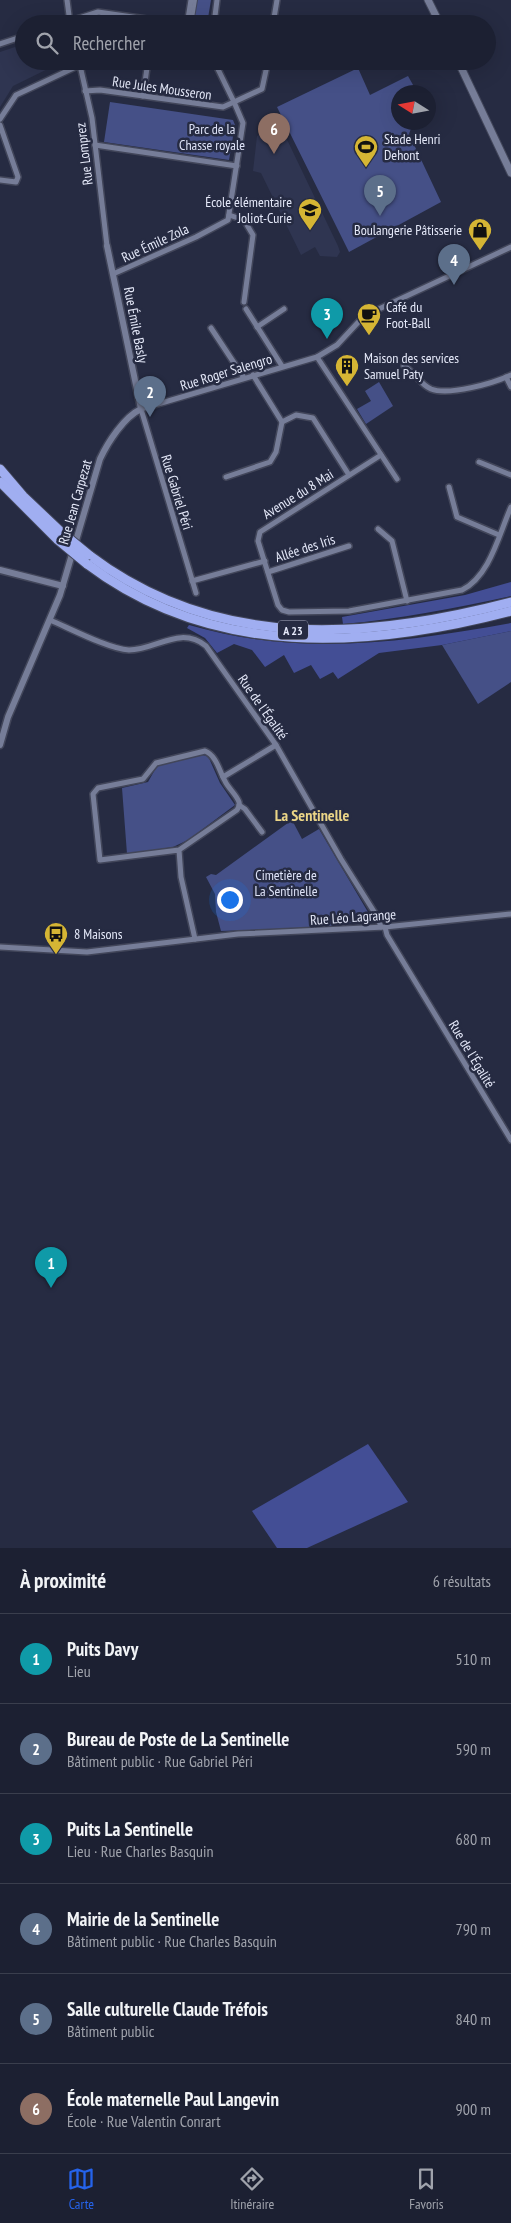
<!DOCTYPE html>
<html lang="fr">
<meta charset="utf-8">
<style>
:root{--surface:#1c2032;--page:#292d3e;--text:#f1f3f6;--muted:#a0a3ac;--line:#3a3e4d;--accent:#2563eb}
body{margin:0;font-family:"PT Sans Narrow",sans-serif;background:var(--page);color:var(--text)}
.compass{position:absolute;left:391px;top:85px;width:45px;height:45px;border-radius:50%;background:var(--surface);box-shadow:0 5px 20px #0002;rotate:281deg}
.you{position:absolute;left:229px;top:899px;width:18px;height:18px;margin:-12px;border:4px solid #fff;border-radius:50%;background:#1a73e8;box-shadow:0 0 0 8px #1a73e833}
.badge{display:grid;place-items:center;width:32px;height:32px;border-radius:50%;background:var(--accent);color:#fff;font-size:16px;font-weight:700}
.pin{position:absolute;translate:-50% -41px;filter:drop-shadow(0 1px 2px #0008)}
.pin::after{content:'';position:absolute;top:26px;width:18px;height:15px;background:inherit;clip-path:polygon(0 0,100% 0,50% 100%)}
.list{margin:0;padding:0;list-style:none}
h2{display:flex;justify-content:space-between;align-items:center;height:65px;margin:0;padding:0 20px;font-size:21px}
h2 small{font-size:16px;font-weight:400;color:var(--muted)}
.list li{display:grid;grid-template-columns:32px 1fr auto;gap:15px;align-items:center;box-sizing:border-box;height:90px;padding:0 20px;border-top:1px solid var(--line)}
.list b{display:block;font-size:19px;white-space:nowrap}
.list p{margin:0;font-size:16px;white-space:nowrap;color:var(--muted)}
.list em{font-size:16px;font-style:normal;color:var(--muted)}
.icon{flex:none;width:28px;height:28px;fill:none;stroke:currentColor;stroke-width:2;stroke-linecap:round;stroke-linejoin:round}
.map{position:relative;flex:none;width:511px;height:1548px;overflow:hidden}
.search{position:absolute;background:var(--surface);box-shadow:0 5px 20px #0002;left:15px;right:15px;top:15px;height:55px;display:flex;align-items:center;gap:12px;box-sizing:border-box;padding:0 18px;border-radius:28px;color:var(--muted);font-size:19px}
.sheet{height:605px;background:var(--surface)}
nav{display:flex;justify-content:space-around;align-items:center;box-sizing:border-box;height:70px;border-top:1px solid var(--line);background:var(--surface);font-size:14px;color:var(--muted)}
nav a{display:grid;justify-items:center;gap:2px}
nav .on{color:var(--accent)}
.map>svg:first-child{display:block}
</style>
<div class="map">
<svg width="511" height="1548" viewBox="0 0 511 1548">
<rect width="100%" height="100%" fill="#262b42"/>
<g fill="#2f3551">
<path d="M24,44v17h40l-51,25 -13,21v-55z"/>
<path d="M280,125l58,121 2,6 -3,5 -17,-1 -5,-9 -14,8 -40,-82 -8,-2 4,-35z"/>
</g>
<g fill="#455087">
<path d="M195,0h16l-4,24h-15z"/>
<path d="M358,68l12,27 38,-19 9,16h-19v30l15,1 -4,11 32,68 -92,50 -72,-145z"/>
<path d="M110,102l123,18 2,5 -6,35 -125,-18z"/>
<path d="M379,382l14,24 -27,18 -9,-15 14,-8 -6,-10z"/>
<path d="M511,631v51l-33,22 -36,-59z"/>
<path d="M202,755l6,1 12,27 15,22 -47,35 -15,7 -46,7 -5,-66 26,-6 9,-16z"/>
<path d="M292,820l10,19 17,-10 53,90 -44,8 -107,4 -5,-19 -1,-18 -9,-17 5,-3 5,1z"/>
</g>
<g fill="#434e95">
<path d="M511,582v14c-56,12 -111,23 -168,28l-1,-7 123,-22z"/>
<path d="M511,623v8l-69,14 -63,8 -41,26 -5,-7 -13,7 -9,-14 -17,8 -10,-18 -19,12 -13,-17 -18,-6 -17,9 -12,-15 -18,-10 2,-3c111,32 210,18 322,-2z"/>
<path d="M368,1444l40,58 -101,46h-30l-25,-37z"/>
</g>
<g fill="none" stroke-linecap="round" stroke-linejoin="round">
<g stroke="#42465a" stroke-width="6">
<path id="pedestrian" d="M191,24l4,-24"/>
</g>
<g stroke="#42465a" stroke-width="8">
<g id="minor">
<path d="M67,0l3,23"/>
<path d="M38,24h8"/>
<path d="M61,24l37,-12 83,12"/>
<path d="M183,24l5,-5 3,-19"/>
<path d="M214,24l3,-24"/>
<path d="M273,24l4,-24"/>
<path d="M0,44l24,-8"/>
<path d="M79,61l13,57 15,128"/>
<path d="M85,91l15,-1 123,17 11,-5 -20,-41"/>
<path d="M143,96l5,-35"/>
<path d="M0,119l16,-24 64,-30"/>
<path d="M0,125l18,52 -2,5 -16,-2"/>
<path d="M95,145l142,21"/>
<path d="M229,215l15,5 9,15 -9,67"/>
<path d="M113,274l83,-37 32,-17 15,-97 -9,-21 28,-13 6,-28"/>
<path d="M246,309l36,57"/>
<path d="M257,327l27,-18"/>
<path d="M211,328l33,50"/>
<path d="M317,357l80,122"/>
<path d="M404,366c10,6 16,18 27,23 18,7 63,-6 80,-14"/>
<path d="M506,377l5,10"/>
<path d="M282,422l14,-7 17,3 36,57"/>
<path d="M381,455l-121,77 -2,9 20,64 4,5 7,2 60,-1 113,-21c28,-14 37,-56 49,-83"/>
<path d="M479,462l32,13"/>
<path d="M226,477l44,-15 6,-10 6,-30 -29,-47"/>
<path d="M449,487l8,30 42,18"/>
<path d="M378,529l14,12 15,60"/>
<path d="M268,572l81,-26"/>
<path d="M192,581l73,-20"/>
<path d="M196,593l-55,-184 176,-52 20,-12 27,-29 147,-69"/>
<path d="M50,620c19,8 59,29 79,30 27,0 51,-25 77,-4l70,99 65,114 37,59 3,9"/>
<path d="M223,777l53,-32"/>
<path d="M239,805l6,4 17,23"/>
<path d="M179,850l58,-40c2,-4 3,-4 2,-8 -3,-8 -11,-14 -14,-21 -6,-10 -8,-25 -20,-30l-49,12 -13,16 -45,9 -5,6 7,66 79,-10 2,27 14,62"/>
<path d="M385,927l2,8 124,205"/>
<path d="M0,947l87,5 151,-18 147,-7 126,-13"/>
</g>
</g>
<g stroke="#42465a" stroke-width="9">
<g id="tertiary">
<path d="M0,570l63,16"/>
<path d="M0,745l8,-28 52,-122 40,-136c8,-17 24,-42 41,-50l-34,-163"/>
</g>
</g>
<g stroke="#42465a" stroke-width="9">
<g id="secondary">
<path d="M428,0l12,24"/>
<path d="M458,61l53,112"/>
</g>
</g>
<g stroke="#42465a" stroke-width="11">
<g id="motorway">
<path d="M0,469l23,27 38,36"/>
<path d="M0,482l58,58"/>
<path d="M89,555c127,96 276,85 422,47"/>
<path d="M87,564c126,95 279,85 424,47"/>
</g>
</g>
<use href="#pedestrian" stroke="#767d98" stroke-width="4"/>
<use href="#minor" stroke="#767d98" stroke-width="5"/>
<use href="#tertiary" stroke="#767d98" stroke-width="6"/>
<use href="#secondary" stroke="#767d98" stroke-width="7"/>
<use href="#motorway" stroke="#a0aef1" stroke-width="9"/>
<g stroke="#42465a" stroke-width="11" stroke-linecap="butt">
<g id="motorway-bridge">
<path d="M61,532l28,23"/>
<path d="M58,540l29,24"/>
</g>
</g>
<use href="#motorway-bridge" stroke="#a0aef1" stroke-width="9"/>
</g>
<defs>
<g id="stadium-pin" transform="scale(1.25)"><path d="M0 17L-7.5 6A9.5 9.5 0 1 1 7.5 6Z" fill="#d5b534" stroke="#262b42"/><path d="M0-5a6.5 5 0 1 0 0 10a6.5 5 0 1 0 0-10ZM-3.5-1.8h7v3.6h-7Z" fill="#111"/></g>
<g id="school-pin" transform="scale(1.25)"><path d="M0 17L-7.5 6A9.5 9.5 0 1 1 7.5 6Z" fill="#d5b534" stroke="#262b42"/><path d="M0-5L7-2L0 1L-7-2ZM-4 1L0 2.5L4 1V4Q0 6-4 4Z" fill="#111"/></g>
<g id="shop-pin" transform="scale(1.25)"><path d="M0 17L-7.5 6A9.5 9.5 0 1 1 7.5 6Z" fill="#d5b534" stroke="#262b42"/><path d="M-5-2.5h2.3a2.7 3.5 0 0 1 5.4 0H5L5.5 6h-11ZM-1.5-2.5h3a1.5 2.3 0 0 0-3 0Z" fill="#111"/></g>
<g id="cafe-pin" transform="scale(1.25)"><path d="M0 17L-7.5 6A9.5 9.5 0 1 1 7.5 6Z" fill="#d5b534" stroke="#262b42"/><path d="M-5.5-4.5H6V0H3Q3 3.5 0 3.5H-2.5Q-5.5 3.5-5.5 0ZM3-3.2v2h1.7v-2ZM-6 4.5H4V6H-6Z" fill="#111"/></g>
<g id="building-pin" transform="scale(1.25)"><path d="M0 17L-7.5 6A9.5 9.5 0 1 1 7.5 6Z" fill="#d5b534" stroke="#262b42"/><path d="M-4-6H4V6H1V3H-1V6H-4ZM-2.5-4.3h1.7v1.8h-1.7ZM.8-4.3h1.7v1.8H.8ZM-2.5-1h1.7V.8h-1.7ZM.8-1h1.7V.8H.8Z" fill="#111"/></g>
<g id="bus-pin" transform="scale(1.25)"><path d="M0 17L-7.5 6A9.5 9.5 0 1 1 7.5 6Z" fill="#d5b534" stroke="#262b42"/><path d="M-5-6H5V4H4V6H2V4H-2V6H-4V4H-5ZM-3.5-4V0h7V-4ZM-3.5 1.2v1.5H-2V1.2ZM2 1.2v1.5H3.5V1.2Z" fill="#111"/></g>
</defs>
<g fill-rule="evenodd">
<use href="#stadium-pin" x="366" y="147"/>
<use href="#school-pin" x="310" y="210"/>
<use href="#shop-pin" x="480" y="230"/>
<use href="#cafe-pin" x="369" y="315"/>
<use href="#building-pin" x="347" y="366"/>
<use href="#bus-pin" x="56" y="934"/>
</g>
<g text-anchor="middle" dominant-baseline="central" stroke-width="5" stroke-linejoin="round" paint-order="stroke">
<rect fill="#262b42" stroke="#acb0c2" stroke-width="1" x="278" y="620.5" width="30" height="19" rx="4"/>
<g font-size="12" font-weight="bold" fill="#e5e9f9">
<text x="293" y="630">A 23</text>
</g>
<g font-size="14" fill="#e5e9f9" stroke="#262b42">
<text transform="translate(162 88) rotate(8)">Rue Jules Mousseron</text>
<text transform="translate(84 154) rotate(-97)">Rue Lomprez</text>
<text transform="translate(155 243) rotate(-25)">Rue Émile Zola</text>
<text transform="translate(136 325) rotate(79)">Rue Émile Basly</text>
<text transform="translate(226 372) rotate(-17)">Rue Roger Salengro</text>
<text transform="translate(177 492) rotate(73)">Rue Gabriel Péri</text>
<text transform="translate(298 494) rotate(-32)">Avenue du 8 Mai</text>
<text transform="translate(75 502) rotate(-74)">Rue Jean Carpezat</text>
<text transform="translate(305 548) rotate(-18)">Allée des Iris</text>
<text transform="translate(263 707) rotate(55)">Rue de l'Égalité</text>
<text transform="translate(353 917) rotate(-4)">Rue Léo Lagrange</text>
<text transform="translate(472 1054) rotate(59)">Rue de l'Égalité</text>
</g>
<g font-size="14" fill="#dee3f8" stroke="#262b42">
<text x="212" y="129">Parc de la<tspan x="212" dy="16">Chasse royale</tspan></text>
<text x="286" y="875">Cimetière de<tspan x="286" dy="16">La Sentinelle</tspan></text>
</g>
<g font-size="14" fill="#e5e9f9" stroke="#262b42" text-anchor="start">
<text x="384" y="139">Stade Henri<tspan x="384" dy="16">Dehont</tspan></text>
<text x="292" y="202" text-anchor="end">École élémentaire<tspan x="292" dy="16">Joliot-Curie</tspan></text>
<text x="462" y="230" text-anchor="end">Boulangerie Pâtisserie</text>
<text x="386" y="307">Café du<tspan x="386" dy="16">Foot-Ball</tspan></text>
<text x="364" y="358">Maison des services<tspan x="364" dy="16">Samuel Paty</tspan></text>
<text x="74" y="934">8 Maisons</text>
</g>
<g font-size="16" font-weight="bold" fill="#ebd587" stroke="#262b42">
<text x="312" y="815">La Sentinelle</text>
</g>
</g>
</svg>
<svg class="compass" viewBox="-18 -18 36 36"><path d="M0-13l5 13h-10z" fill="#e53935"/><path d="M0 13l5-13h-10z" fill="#a0a3ac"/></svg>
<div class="you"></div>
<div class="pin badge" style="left:51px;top:1288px;background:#0f9aa8">1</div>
<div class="pin badge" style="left:150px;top:417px;background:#5c6f8a">2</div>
<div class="pin badge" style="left:327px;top:339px;background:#0f9aa8">3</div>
<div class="pin badge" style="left:454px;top:285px;background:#5c6f8a">4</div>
<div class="pin badge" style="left:380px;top:216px;background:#5c6f8a">5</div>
<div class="pin badge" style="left:274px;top:154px;background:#8d6e63">6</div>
<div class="search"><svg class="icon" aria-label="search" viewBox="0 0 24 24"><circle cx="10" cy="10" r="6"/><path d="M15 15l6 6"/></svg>Rechercher</div>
</div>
<section class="sheet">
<h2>À proximité<small>6 résultats</small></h2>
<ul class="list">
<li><span class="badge" style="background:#0f9aa8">1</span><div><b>Puits Davy</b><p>Lieu</p></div><em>510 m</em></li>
<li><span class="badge" style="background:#5c6f8a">2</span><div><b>Bureau de Poste de La Sentinelle</b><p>Bâtiment public · Rue Gabriel Péri</p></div><em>590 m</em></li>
<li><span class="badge" style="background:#0f9aa8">3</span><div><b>Puits La Sentinelle</b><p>Lieu · Rue Charles Basquin</p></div><em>680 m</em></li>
<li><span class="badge" style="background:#5c6f8a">4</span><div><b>Mairie de la Sentinelle</b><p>Bâtiment public · Rue Charles Basquin</p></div><em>790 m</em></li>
<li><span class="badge" style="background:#5c6f8a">5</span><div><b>Salle culturelle Claude Tréfois</b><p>Bâtiment public</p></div><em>840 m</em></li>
<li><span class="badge" style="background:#8d6e63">6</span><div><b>École maternelle Paul Langevin</b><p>École · Rue Valentin Conrart</p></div><em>900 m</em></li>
</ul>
</section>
<nav>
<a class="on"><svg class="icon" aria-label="map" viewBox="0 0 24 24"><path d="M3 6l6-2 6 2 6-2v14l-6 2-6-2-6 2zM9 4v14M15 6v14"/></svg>Carte</a>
<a><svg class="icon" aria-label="directions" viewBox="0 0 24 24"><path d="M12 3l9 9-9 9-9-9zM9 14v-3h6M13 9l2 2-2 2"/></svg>Itinéraire</a>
<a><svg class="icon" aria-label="saved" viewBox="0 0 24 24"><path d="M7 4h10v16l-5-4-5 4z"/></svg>Favoris</a>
</nav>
